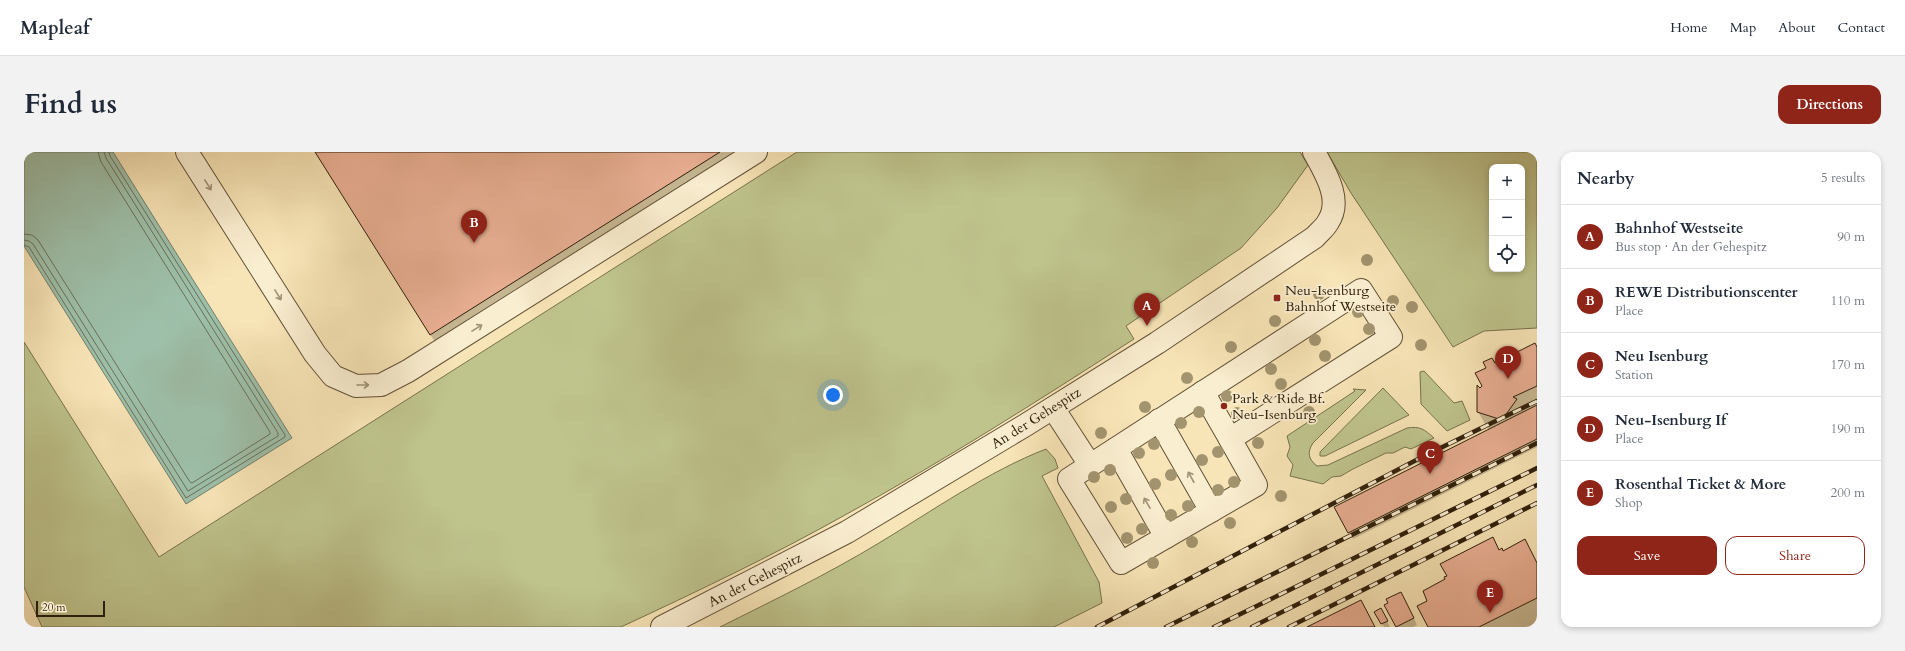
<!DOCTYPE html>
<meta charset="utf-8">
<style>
:root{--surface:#fff;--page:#f2f2f3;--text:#1f2937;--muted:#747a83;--line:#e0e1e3;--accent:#8f2418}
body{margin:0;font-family:Cardo,serif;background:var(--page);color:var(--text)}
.controls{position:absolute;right:12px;top:12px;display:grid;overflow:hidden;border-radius:8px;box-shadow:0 2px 6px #0003}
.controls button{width:36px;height:36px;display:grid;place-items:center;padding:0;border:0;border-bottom:1px solid var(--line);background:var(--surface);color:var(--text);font:20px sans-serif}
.scale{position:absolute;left:12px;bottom:10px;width:69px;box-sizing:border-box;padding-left:4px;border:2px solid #30200c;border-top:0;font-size:11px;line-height:14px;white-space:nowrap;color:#30200c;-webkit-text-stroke:3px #faeed0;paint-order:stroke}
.you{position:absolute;left:809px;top:243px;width:14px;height:14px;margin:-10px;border:3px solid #fff;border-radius:50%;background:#1a73e8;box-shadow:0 0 0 6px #1a73e833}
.badge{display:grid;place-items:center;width:26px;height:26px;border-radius:50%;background:var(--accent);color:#fff;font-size:13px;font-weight:700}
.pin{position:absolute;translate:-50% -33px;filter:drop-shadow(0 1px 2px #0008)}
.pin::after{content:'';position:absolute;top:21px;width:14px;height:12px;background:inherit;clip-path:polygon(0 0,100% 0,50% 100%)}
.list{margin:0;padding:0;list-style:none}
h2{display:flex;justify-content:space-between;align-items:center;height:52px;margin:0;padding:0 16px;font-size:17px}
h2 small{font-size:13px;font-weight:400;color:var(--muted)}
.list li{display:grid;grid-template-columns:26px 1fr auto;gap:12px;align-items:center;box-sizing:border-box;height:64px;padding:0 16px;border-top:1px solid var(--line)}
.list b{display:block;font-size:15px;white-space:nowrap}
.list p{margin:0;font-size:13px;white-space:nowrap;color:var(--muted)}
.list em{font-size:13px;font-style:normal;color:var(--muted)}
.actions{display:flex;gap:8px;padding:12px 16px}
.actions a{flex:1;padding:9px 0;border:1px solid var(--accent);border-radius:12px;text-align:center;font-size:14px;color:var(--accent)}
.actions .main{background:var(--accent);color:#fff}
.icon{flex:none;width:22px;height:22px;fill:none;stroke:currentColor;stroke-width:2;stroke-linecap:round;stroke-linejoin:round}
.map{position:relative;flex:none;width:1513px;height:475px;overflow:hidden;border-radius:12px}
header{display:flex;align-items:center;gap:24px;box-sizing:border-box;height:56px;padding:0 20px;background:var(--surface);border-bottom:1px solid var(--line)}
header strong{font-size:19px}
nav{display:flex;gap:22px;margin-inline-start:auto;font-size:14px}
.intro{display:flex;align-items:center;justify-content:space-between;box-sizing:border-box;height:96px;padding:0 24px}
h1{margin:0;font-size:28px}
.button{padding:10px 18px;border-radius:12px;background:var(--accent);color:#fff;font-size:14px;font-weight:700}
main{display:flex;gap:24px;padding:0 24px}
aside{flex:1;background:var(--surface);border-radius:12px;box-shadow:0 2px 6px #0003}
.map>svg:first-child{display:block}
</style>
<header>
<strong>Mapleaf</strong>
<nav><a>Home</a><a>Map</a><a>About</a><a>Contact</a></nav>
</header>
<div class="intro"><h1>Find us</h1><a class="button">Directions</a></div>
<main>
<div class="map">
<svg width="1513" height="475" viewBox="0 0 1513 475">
<rect width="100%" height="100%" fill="#f8e5b7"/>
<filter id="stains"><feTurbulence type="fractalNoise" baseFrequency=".005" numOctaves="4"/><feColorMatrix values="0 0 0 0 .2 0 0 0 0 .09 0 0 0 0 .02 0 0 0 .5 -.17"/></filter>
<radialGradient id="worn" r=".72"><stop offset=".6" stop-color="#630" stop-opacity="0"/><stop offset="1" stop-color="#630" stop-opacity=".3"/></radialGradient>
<g fill="#bfc48d" stroke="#78724c" fill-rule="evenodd">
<path d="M773,0h503l8,13 -31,43 -36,40 -115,78 8,13c-95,61 -190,122 -289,176 -73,41 -149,77 -224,112h-579l-18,-40v-245l135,215z"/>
<path d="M1303,0h210v176l-53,3 -31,16 -102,-154zM1468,15h30v102h-30z"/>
<path d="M1400,219l30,32 8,-2 8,19 -23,11 -26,-27 -1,-32z"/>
<path d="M1359,236l26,27 -84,41h-5v-4z"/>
<path d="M1329,237l13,1 -53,53c-6,9 -5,16 4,23l11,-1 79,-37c13,-2 17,1 27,10l-23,11 -6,-2 -12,6h-7l-33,16 -12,7 -9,1 -9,7 -33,-8 3,-11 -6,-9 3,-9 -3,-11 68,-45z"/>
<path d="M1022,297l9,10 3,9 -16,8 57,106 3,21 -48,24h-334c54,-27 108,-53 159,-84 53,-32 110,-72 167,-94z"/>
</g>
<path fill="#9ec0aa" stroke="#72806b" d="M0,0h89l179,286 -106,66 -162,-258z"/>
<g fill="#0003">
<path d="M291,0h446l-319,201z"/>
<path d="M1513,197v98l-184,92 -17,-31 153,-78 -11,-18 3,-23 13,-25z"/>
<path d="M1469,387l6,12 4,1 22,-11 12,21v65h-108l18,-47z"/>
<path d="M1381,448l12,25 -4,2h-16l-11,-22z"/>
<path d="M1352,460l8,4 6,11h-6z"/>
</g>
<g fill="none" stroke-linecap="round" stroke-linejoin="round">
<g stroke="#67705b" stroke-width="1">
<path d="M0,82l8,1 6,5 152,242 2,1 78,-49v-2l-169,-270 -3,-10"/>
<path d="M0,88l5,1 4,3 155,247 90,-55v-3l-172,-275 -2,-6"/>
<path d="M0,93l5,2 157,251 99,-61v-2l-175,-279 -1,-4"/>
</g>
</g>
<g fill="#e9af93" stroke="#30200c">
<path d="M291,0h405l-290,183z"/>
<path d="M1511,191l2,4v39l-24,11 4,2 -15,21 -25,-8v-27l3,3 2,-2 -7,-13 11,-5 -3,-6 9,-4 3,5z"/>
<path d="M1513,253v34l-189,94 -14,-26z"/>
<path d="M1469,385l6,13 3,-2 1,3 22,-12 12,24v35l-58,29h-51l-11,-21 10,-5 -4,-10 22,-12 -1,-2 3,-1 -7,-12z"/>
<path d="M1377,440l13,26 -18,9 -12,-22 4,-2 -2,-4z"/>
<path d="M1337,448l14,27h-68z"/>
<path d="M1357,456l7,13 -7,3 -7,-12z"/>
</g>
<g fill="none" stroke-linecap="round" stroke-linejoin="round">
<g stroke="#625137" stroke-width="24">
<g id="minor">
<path d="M163,0l128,202 18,22 23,10 25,-1 27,-14 348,-219"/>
<path d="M1337,138l30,47 -161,102 26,46 -135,78 -52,-84z"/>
<path d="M1179,240l27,47"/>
<path d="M1029,256l37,57"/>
<path d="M1135,268l52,91"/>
<path d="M1092,297l50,88"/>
<path d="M638,475l185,-95 177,-106 133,-83 158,-106c4,-5 10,-9 13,-15 15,-22 -3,-50 -14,-70"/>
</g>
</g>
<use href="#minor" stroke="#faeed0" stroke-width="22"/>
<g stroke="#30200c" stroke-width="4.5">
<g id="rail">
<path d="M1073,475l327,-171 113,-55"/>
<path d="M1142,475l371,-184"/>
<path d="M1190,475l323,-159"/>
<path d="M1228,475l285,-142"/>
<path d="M1265,475l248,-124"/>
</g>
</g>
<use href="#rail" stroke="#faeed0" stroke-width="3" stroke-dasharray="9" stroke-linecap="butt"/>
</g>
<g fill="#a2946e">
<circle cx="1343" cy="108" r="6"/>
<circle cx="1295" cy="142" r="6"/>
<circle cx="1369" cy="149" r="6"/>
<circle cx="1388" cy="155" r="6"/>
<circle cx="1334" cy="160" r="6"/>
<circle cx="1251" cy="169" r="6"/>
<circle cx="1345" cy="177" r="6"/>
<circle cx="1291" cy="188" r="6"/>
<circle cx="1397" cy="193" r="6"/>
<circle cx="1207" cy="195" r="6"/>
<circle cx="1301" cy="204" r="6"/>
<circle cx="1247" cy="217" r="6"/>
<circle cx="1163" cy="226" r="6"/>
<circle cx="1257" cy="232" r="6"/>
<circle cx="1203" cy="244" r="6"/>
<circle cx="1121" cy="255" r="6"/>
<circle cx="1175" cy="260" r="6"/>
<circle cx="1285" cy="260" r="6"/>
<circle cx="1213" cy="261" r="6"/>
<circle cx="1157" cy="271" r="6"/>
<circle cx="1077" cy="281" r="6"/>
<circle cx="1234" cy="291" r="6"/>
<circle cx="1130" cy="292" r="6"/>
<circle cx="1194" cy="300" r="6"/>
<circle cx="1115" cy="301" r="6"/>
<circle cx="1178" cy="308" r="6"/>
<circle cx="1086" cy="318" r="6"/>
<circle cx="1147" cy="323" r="6"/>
<circle cx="1070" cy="325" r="6"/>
<circle cx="1210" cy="330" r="6"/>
<circle cx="1131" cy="332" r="6"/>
<circle cx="1194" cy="338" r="6"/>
<circle cx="1257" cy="344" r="6"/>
<circle cx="1102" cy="347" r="6"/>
<circle cx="1164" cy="354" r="6"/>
<circle cx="1087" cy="355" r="6"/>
<circle cx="1147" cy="363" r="6"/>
<circle cx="1206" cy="371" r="6"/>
<circle cx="1118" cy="377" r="6"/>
<circle cx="1103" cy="386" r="6"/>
<circle cx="1168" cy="390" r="6"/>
<circle cx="1129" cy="411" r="6"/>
</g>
<defs><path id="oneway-shaft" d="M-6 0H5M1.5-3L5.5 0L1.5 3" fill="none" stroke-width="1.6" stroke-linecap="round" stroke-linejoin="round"/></defs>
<g stroke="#9f9178">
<use href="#oneway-shaft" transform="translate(184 33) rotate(58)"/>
<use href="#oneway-shaft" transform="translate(254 143) rotate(58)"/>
<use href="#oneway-shaft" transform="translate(453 176) rotate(-32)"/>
<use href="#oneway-shaft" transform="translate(339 233)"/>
<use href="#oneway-shaft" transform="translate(1167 325) rotate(-119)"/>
<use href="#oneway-shaft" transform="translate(1123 351) rotate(-120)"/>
</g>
<g fill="#8f2418" stroke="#faeed0" stroke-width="1.5">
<rect x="1249" y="142" width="8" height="8" rx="2"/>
<circle cx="1200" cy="254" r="4"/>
</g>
<g text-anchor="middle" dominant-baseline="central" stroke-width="3.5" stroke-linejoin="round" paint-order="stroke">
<g font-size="14" fill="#30200c" stroke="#faeed0" text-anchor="start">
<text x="1261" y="138">Neu-Isenburg<tspan x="1261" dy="16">Bahnhof Westseite</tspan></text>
<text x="1208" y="246">Park &amp; Ride Bf.<tspan x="1208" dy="16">Neu-Isenburg</tspan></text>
</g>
<g font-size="14" fill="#30200c" stroke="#faeed0">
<text transform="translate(1012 266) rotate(-32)">An der Gehespitz</text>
<text transform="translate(731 428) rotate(-27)">An der Gehespitz</text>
</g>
</g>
<rect width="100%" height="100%" filter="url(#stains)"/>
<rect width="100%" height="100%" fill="url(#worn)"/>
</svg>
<div class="controls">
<button>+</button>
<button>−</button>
<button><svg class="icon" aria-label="locate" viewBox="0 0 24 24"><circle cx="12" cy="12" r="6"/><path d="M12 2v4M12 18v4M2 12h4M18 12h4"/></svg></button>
</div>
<div class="scale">20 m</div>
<div class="you"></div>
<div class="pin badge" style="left:1123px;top:174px">A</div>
<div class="pin badge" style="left:450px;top:91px">B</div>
<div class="pin badge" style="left:1406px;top:322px">C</div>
<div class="pin badge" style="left:1484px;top:227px">D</div>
<div class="pin badge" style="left:1466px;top:461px">E</div>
</div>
<aside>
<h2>Nearby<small>5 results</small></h2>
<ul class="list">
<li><span class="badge">A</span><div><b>Bahnhof Westseite</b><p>Bus stop · An der Gehespitz</p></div><em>90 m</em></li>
<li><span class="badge">B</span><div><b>REWE Distributionscenter</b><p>Place</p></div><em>110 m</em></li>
<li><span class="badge">C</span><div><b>Neu Isenburg</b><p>Station</p></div><em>170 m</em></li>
<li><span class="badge">D</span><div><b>Neu-Isenburg If</b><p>Place</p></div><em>190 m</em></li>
<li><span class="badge">E</span><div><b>Rosenthal Ticket &amp; More</b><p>Shop</p></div><em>200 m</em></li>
</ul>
<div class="actions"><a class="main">Save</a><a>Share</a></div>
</aside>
</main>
